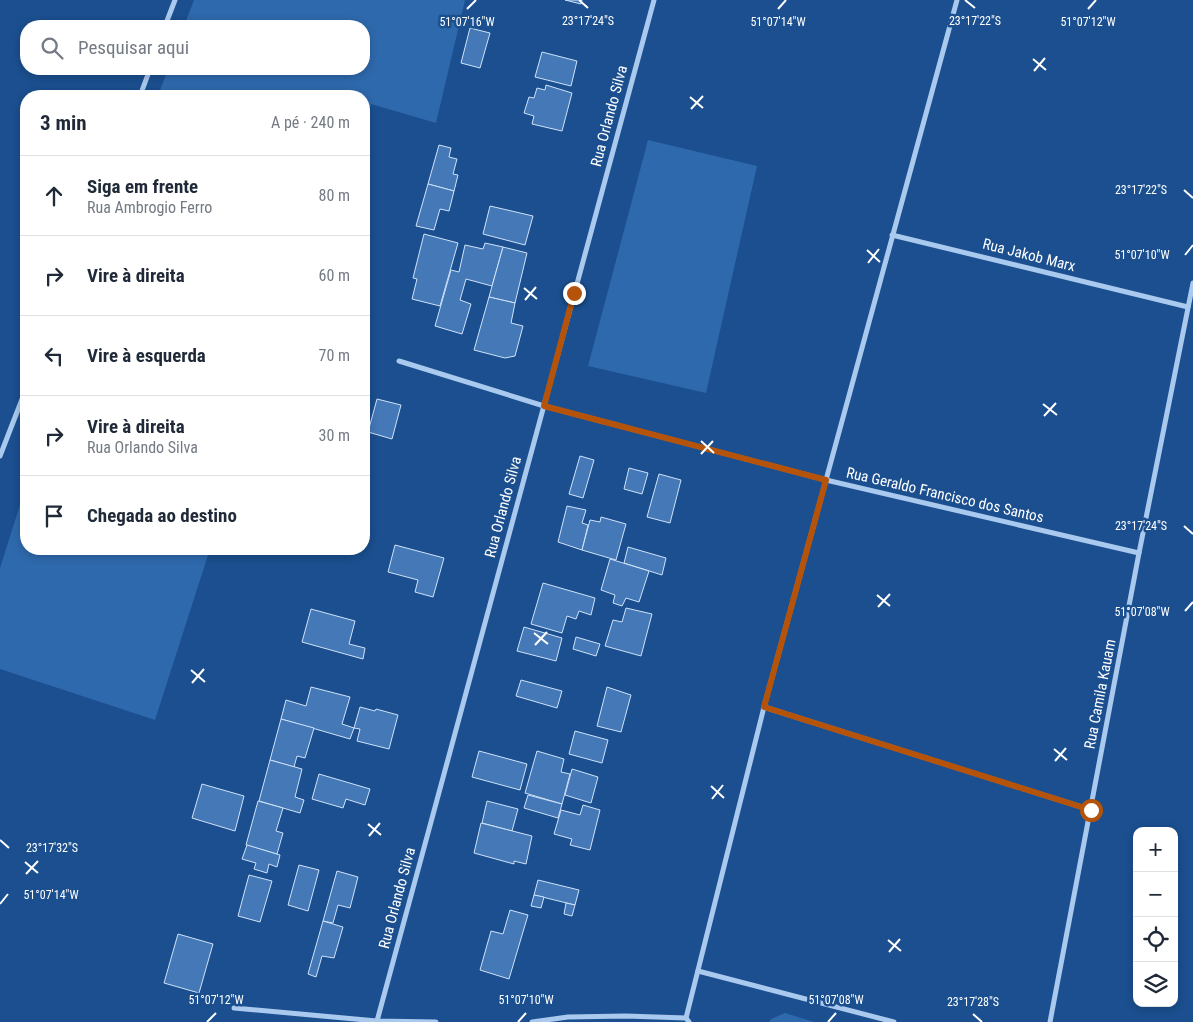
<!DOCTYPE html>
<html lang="pt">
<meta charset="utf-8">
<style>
:root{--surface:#fff;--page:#f2f2f3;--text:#1f2937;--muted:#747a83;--line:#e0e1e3}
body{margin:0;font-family:"Roboto Condensed",sans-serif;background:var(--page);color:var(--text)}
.controls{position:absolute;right:15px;bottom:15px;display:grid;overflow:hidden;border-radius:10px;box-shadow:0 2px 8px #0003}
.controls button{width:45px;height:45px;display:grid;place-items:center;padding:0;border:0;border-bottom:1px solid var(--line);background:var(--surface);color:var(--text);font:25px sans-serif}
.stop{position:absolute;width:15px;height:15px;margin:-11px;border:4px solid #b45309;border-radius:50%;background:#fff}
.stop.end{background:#b45309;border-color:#fff;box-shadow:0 1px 5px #0008}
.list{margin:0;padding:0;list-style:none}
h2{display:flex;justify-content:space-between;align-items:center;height:65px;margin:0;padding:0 20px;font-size:21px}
h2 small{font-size:16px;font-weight:400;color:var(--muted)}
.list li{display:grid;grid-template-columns:32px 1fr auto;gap:15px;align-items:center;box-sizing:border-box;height:80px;padding:0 20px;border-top:1px solid var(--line)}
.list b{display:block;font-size:19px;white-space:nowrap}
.list p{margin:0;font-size:16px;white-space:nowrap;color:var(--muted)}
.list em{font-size:16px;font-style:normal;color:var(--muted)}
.icon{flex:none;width:28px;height:28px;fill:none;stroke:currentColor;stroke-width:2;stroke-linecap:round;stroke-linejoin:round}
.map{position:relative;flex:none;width:1193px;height:1022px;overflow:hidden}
.search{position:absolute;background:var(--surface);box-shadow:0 2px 8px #0003;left:20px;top:20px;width:350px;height:55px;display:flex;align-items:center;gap:12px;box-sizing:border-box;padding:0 18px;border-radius:20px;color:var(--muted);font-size:19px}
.panel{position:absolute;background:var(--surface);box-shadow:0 2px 8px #0003;left:20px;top:90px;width:350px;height:465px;border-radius:20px}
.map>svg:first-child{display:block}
</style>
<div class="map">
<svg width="1193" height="1022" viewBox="0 0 1193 1022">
<rect width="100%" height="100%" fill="#1b4f8f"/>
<g fill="#2e69ad">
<path d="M194,0h271l-29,123 -65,-19 -7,20v-28h-206l10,-27h196v-43h-180z"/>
<path d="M648,140l109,26 -51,227 -118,-27z"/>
<path d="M26,486v63h184l-55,171 -155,-51v-101z"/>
<path d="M785,1013l29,9h-45l2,-3z"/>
</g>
<g fill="#4478b7" stroke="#cfe3fa">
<path d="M565,0h17l-1,4z"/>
<path d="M470,28l20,5 -10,35 -19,-5z"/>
<path d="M542,52l35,9 -6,25 -36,-9z"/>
<path d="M546,85l26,8 -10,38 -30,-7 2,-8 -10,-3 5,-16 5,1 3,-10 8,2z"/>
<path d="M439,145l12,3 -2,9 8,2 -4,15 5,1 -4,16 -26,-7z"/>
<path d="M428,184l26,7 -5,20 -9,-2 -6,21 -18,-4z"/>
<path d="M490,206l43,10 -8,29 -42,-11z"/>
<path d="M424,234l34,9 -18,63 -28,-7 5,-20 -4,-1z"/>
<path d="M485,243l18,4 -11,39 -26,-7 -6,21 11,4 -9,30 -27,-8 16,-56 8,2 6,-27 18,4z"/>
<path d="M503,247l24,6 -12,50 -26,-6z"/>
<path d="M489,297l26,6 -4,20 12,3 -8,30 -10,2 -31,-8z"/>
<path d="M377,399l24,6 -9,34 -24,-7z"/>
<path d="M580,456l14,4 -11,38 -14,-4z"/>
<path d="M629,468l19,5 -6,21 -18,-5z"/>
<path d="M659,474l22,6 -11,43 -23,-6z"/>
<path d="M567,506l19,4 -4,13 6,2 -6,25 -24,-8z"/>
<path d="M601,517l25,7 -10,36 -34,-10 8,-30 10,2z"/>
<path d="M395,545l49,13 -11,39 -18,-5 3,-12 -30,-8z"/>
<path d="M628,547l38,11 -4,17 -38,-12z"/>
<path d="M610,559l39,12 -10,31 -13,-4 -4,8 -9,-3 2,-8 -14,-5z"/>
<path d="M543,583l52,15 -4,17 -12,-4 -3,8 -9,-3 -5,17 -31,-9z"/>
<path d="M626,608l26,6 -11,42 -36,-10 8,-26 9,2z"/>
<path d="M311,609l44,12 -6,23 16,4 -2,11 -61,-17z"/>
<path d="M524,627l38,11 -6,23 -39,-10z"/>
<path d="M576,637l24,7 -4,12 -23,-7z"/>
<path d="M521,680l41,11 -5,17 -41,-12z"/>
<path d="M311,687l39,10 -8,27 12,4 -4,11 -69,-20 5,-19 20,6z"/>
<path d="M607,687l24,8 -10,37 -24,-6z"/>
<path d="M360,707l15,4 1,-2 22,6 -9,34 -32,-8 3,-12 -6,-1z"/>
<path d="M281,719l33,9 -9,30 -8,-2 -3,11 -24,-7z"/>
<path d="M575,731l33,9 -6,23 -33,-9z"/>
<path d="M479,751l48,13 -7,26 -48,-13z"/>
<path d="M537,751l27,8 -3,13 9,2 -8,30 -37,-11z"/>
<path d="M270,760l32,9 -7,28 9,3 -4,13 -41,-12z"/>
<path d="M572,769l26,8 -7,26 -26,-8z"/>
<path d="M319,774l51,15 -5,16 -19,-6 -3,9 -31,-9z"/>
<path d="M202,784l42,12 -9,35 -43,-13z"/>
<path d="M528,795l34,9 -4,14 -34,-10z"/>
<path d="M258,801l25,7 -7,23 7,2 -6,21 -31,-9z"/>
<path d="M487,801l31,8 -6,22 -30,-8z"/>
<path d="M583,805l17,5 -10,40 -20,-5 2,-6 -18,-5 7,-24 19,5z"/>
<path d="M481,823l51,13 -6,28 -12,-3v3l-40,-11z"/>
<path d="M247,845l33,10 -3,12 -8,-3 -2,9 -13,-4 2,-6 -14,-4z"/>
<path d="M299,865l20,5 -11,41 -20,-6z"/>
<path d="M337,871l21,6 -8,31 -12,-3 -5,18 -10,-2z"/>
<path d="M249,875l23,6 -12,41 -22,-6z"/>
<path d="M538,880l41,10 -4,15 -41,-10z"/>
<path d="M534,895l10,2 -3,11 -10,-2z"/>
<path d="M566,903l9,2 -3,11 -8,-2z"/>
<path d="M510,910l18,5 -19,64 -29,-9 11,-39 12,3z"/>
<path d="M323,921l20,6 -9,31 -12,-2 -6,21 -8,-3z"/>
<path d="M178,934l35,10 -14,49 -35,-10z"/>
</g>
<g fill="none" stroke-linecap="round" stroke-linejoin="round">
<g stroke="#a9c9ee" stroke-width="5">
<path d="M165,26l10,-26"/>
<path d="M140,96l10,-27"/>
<path d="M892,235l296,72"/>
<path d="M399,361l145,45 282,74 313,73"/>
<path d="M0,456l26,-67"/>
<path d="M764,707l327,103"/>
<path d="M698,971l196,51"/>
<path d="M234,1008l143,13 59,1"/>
<path d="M686,1018l78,-311 193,-707"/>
<path d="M377,1021l277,-1021"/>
<path d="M532,1022l36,-5 58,-1 60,2 3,4"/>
<path d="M1050,1022l89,-469 54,-270"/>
</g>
</g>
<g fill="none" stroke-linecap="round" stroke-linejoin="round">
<path stroke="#b45309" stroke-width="6" d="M574,293l-30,113 282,74 -62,227 327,103"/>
</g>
<path fill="none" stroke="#fff" stroke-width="2" d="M579,0l9,8M965,0l10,8M467,9l9,-9M778,9l8,-9M1088,9l8,-9M1033,59l13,11M1034,71l11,-13M690,97l13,11M691,109l12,-13M1184,190l9,8M867,250l13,12M1185,255l8,-10M868,263l11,-14M524,288l13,11M525,300l11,-13M1043,404l14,11M1044,416l12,-13M701,441l13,12M701,454l12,-13M1184,526l9,8M877,595l13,11M878,607l12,-13M1185,611l8,-9M534,633l14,11M535,645l12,-13M191,670l14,12M192,683l12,-14M1054,749l13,11M1055,761l11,-13M711,786l13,12M712,799l11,-14M368,824l13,11M369,836l11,-13M0,840l9,8M25,862l13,11M26,874l12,-13M0,904l8,-10M888,940l13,11M889,952l11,-13M973,1014l9,8M207,1022l9,-9M518,1022l8,-9M828,1022l8,-9"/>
<g text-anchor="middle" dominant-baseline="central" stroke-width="5" stroke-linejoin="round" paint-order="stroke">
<g font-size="15" fill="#fff" stroke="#1b4f8f">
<text transform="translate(609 116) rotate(-75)">Rua Orlando Silva</text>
<text transform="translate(1029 255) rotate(14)">Rua Jakob Marx</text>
<text transform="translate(945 495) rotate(13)">Rua Geraldo Francisco dos Santos</text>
<text transform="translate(503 507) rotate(-75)">Rua Orlando Silva</text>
<text transform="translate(1100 694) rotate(-79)">Rua Camila Kauam</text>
<text transform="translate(397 898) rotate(-75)">Rua Orlando Silva</text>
</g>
</g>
<g font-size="12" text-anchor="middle" fill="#fff" stroke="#1b4f8f" stroke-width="5" stroke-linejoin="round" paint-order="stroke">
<text x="588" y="25">23°17'24"S</text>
<text x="975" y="25">23°17'22"S</text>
<text x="467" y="26">51°07'16"W</text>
<text x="778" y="26">51°07'14"W</text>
<text x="1088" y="26">51°07'12"W</text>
<text x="1141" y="194">23°17'22"S</text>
<text x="1142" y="259">51°07'10"W</text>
<text x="1141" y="530">23°17'24"S</text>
<text x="1142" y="616">51°07'08"W</text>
<text x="52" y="852">23°17'32"S</text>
<text x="51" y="899">51°07'14"W</text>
<text x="216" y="1004">51°07'12"W</text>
<text x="526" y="1004">51°07'10"W</text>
<text x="836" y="1004">51°07'08"W</text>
<text x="973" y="1006">23°17'28"S</text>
</g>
</svg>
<div class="controls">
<button>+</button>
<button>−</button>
<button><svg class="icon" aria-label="locate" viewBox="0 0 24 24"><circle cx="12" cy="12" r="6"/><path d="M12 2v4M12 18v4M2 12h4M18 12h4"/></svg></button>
<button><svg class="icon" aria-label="layers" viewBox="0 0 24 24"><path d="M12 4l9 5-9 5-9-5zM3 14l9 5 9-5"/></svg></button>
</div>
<div class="stop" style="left:1091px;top:810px"></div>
<div class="stop end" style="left:574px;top:293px"></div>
<div class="search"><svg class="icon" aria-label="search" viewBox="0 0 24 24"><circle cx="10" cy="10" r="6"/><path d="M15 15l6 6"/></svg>Pesquisar aqui</div>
<section class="panel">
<h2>3 min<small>A pé · 240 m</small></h2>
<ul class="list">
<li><svg class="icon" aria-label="ahead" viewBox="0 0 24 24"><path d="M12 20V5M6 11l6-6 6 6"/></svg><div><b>Siga em frente</b><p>Rua Ambrogio Ferro</p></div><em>80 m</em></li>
<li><svg class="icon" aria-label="right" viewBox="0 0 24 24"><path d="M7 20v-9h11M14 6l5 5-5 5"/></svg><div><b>Vire à direita</b></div><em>60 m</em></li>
<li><svg class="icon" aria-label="left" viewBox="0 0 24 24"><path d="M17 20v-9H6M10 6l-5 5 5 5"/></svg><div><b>Vire à esquerda</b></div><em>70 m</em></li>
<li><svg class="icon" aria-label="right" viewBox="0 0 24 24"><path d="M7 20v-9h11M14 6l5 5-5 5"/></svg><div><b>Vire à direita</b><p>Rua Orlando Silva</p></div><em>30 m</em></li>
<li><svg class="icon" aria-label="arrive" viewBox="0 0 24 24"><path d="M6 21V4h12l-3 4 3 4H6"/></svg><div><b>Chegada ao destino</b></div></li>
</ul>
</section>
</div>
